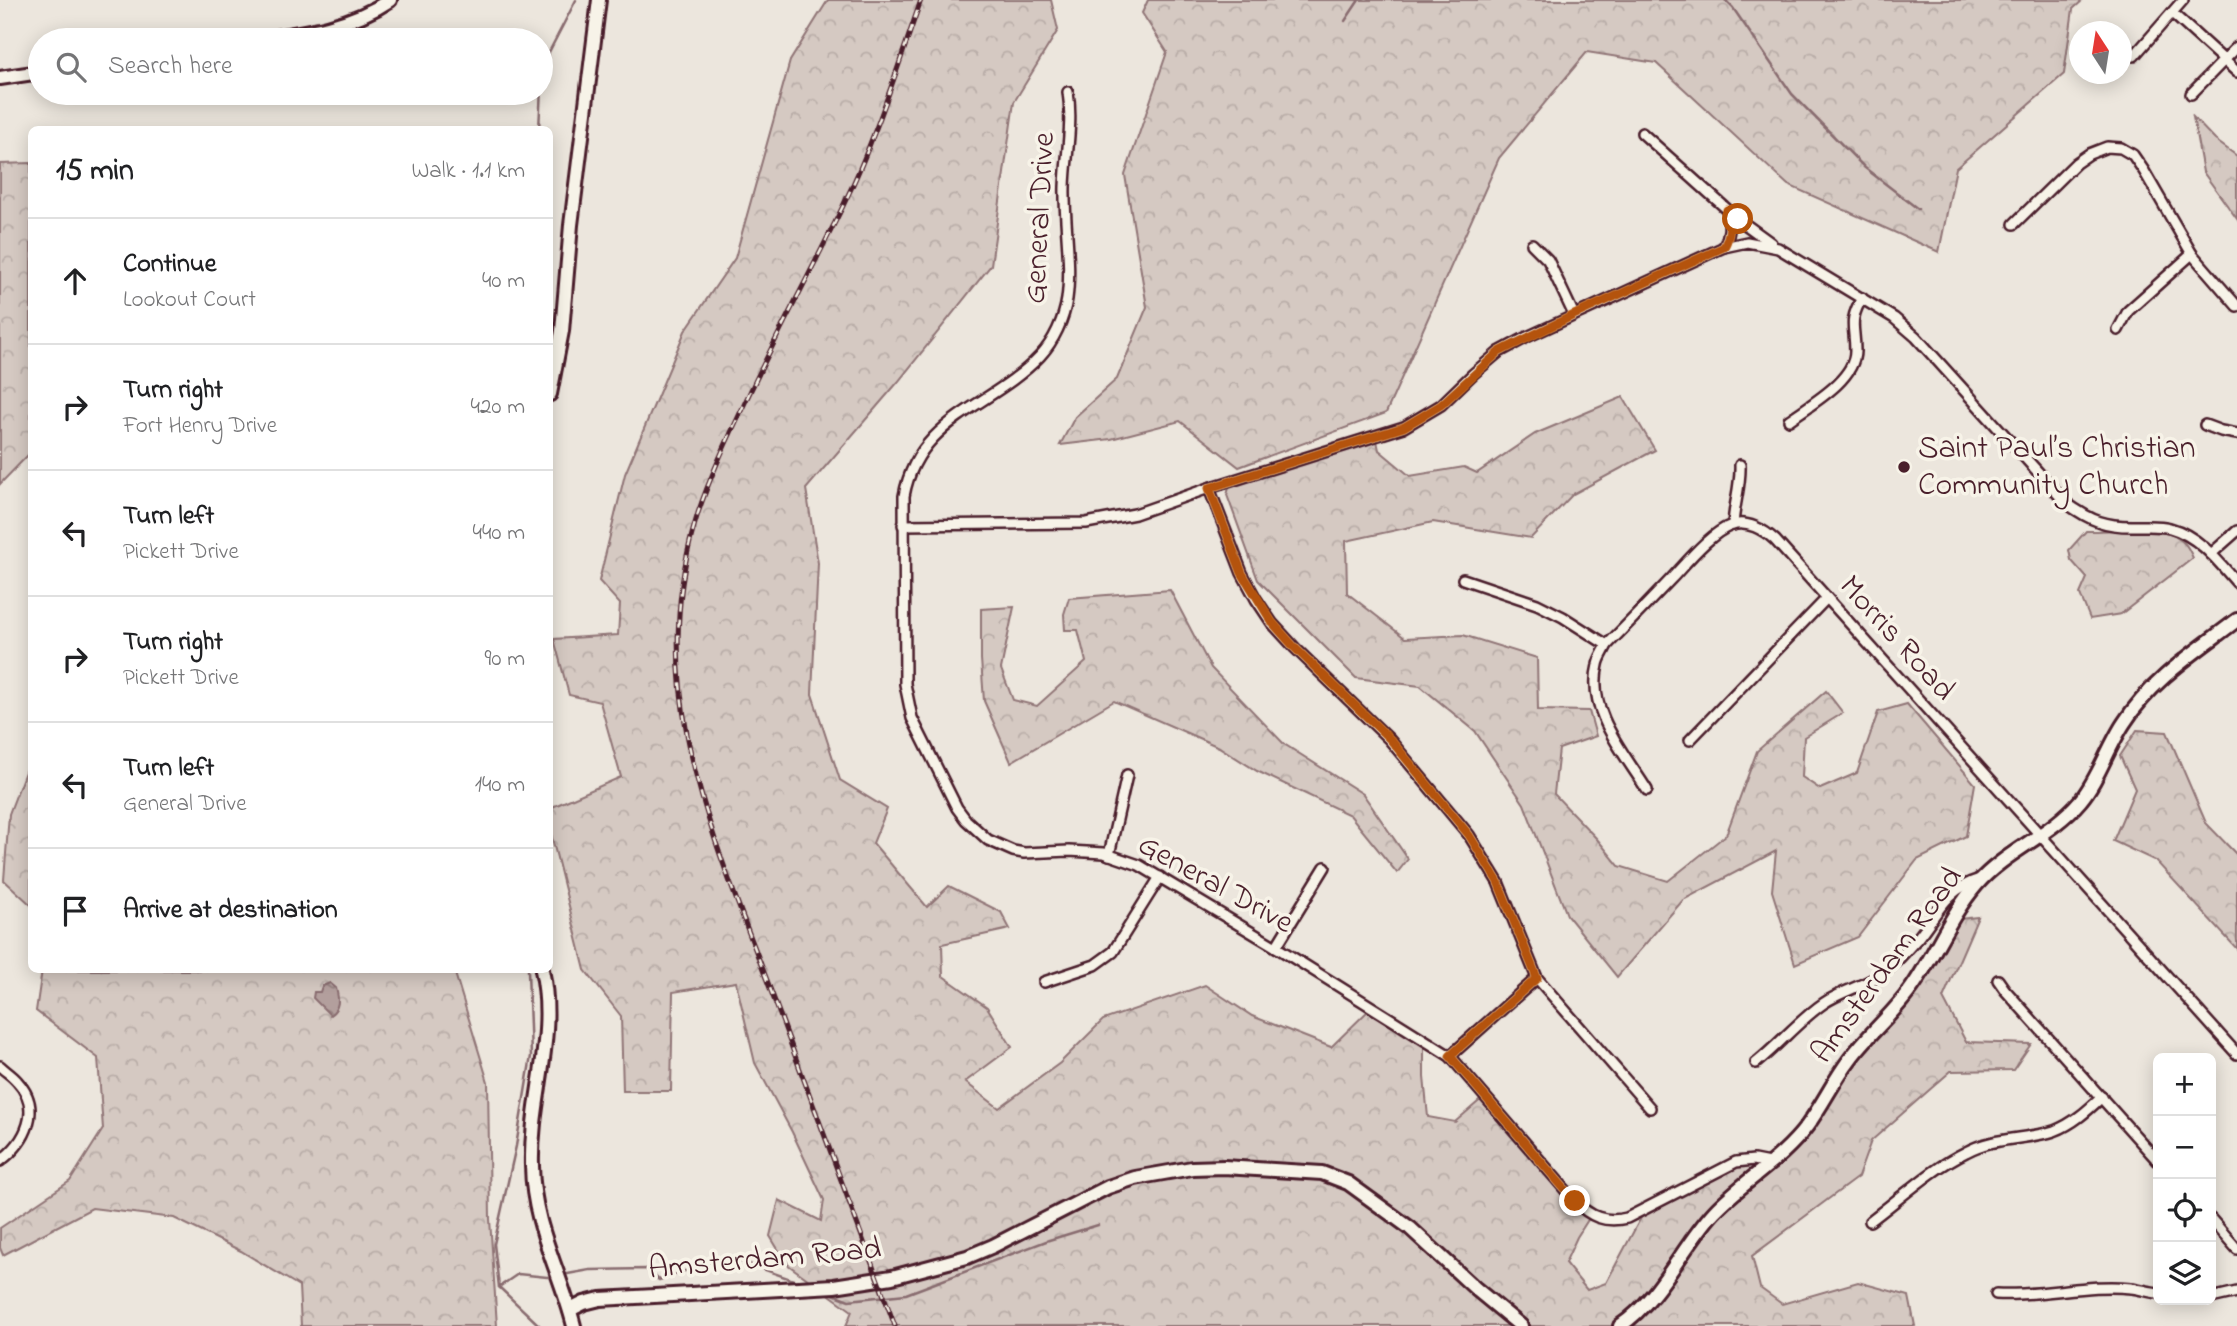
<!DOCTYPE html>
<meta charset="utf-8">
<style>
:root{--surface:#fff;--page:#f6f6f6;--text:#202124;--muted:#757577;--line:#e0e0e0}
body{margin:0;font-family:"Indie Flower",sans-serif;background:var(--page);color:var(--text)}
.controls{position:absolute;right:21px;bottom:21px;display:grid;overflow:hidden;border-radius:10px;box-shadow:0 4px 18px #0003}
.controls button{width:63px;height:63px;display:grid;place-items:center;padding:0;border:0;border-bottom:2px solid var(--line);background:var(--surface);color:var(--text);font:35px sans-serif}
.compass{position:absolute;left:2069px;top:21px;width:63px;height:63px;border-radius:50%;background:var(--surface);box-shadow:0 4px 18px #0003;rotate:348deg}
.stop{position:absolute;width:21px;height:21px;margin:-16px;border:5px solid #b45309;border-radius:50%;background:#fff}
.stop.end{background:#b45309;border-color:#fff;box-shadow:0 2px 7px #0008}
.list{margin:0;padding:0;list-style:none}
h2{display:flex;justify-content:space-between;align-items:center;height:91px;margin:0;padding:0 28px;font-size:30px}
h2 small{font-size:23px;font-weight:400;color:var(--muted)}
.list li{display:grid;grid-template-columns:46px 1fr auto;gap:21px;align-items:center;box-sizing:border-box;height:126px;padding:0 28px;border-top:2px solid var(--line)}
.list b{display:block;font-size:26px;white-space:nowrap}
.list p{margin:0;font-size:23px;white-space:nowrap;color:var(--muted)}
.list em{font-size:23px;font-style:normal;color:var(--muted)}
.icon{flex:none;width:38px;height:38px;fill:none;stroke:currentColor;stroke-width:2;stroke-linecap:round;stroke-linejoin:round}
.map{position:relative;flex:none;width:2237px;height:1326px;overflow:hidden}
.search{position:absolute;background:var(--surface);box-shadow:0 4px 18px #0003;left:28px;top:28px;width:525px;height:77px;display:flex;align-items:center;gap:18px;box-sizing:border-box;padding:0 24px;border-radius:38px;color:var(--muted);font-size:26px}
.panel{position:absolute;background:var(--surface);box-shadow:0 4px 18px #0003;left:28px;top:126px;width:525px;height:847px;border-radius:10px}
.map>svg:first-child{display:block}
</style>
<div class="map">
<svg width="2237" height="1326" viewBox="0 0 2237 1326">
<defs>
<pattern id="forest-crowns" width="20" height="18" patternUnits="userSpaceOnUse" patternTransform="scale(1.75)"><rect width="20" height="18" fill="#d5c9c2"/><path d="M2 6a3 3 0 1 1 6 0M12 15a3 3 0 1 1 6 0" fill="none" stroke="#b8aca7"/></pattern>
<pattern id="water-ripples" width="26" height="14" patternUnits="userSpaceOnUse" patternTransform="scale(1.75)"><rect width="26" height="14" fill="#b39f9d"/><path d="M2 4q2-2 4 0t4 0M15 11q2-2 4 0t4 0" fill="none" stroke="#948180"/></pattern>
</defs>
<rect width="100%" height="100%" fill="#ece6dd"/>
<filter id="ink" filterUnits="userSpaceOnUse"><feTurbulence type="fractalNoise" baseFrequency=".0143" numOctaves="2"/><feDisplacementMap in="SourceGraphic" scale="14" xChannelSelector="R" yChannelSelector="G"/><feConvolveMatrix kernelMatrix="1 2 1 2 8 2 1 2 1" color-interpolation-filters="sRGB"/></filter>
<g filter="url(#ink)">
<g fill="url(#forest-crowns)" stroke="#907476" stroke-width="2">
<path d="M828,0h223l7,30 -44,72 -23,163 -93,117 -92,107 12,74 -6,131 28,86 47,29 -14,34 54,64 22,-21 52,26 9,17 -68,15 1,32 44,31 25,40 -47,35 34,26 61,-45 43,-43 102,-35 47,31 79,31 41,-40 52,33v37l4,40 27,5 30,-26 106,119 -14,22 -12,26 22,27 19,-7 39,-73 91,-48 33,1 17,-15 112,-143 52,-85 28,-3 -35,81 23,44 65,2 -18,26 -62,1 -80,70 -13,36 -106,79 8,32 22,16 76,-22 51,14 6,30h-1069l6,-15 -65,-47 -17,-28 9,-36 42,21 3,-21 -32,-68 -37,-69 -19,-81 -63,10 -2,99h-48l-2,-75 -36,-46 -35,-140v-22l71,-31 -21,-75 -31,-7 -15,-56 64,-4 2,-31 -21,-23 26,-107 60,-143 50,-73 55,-197z"/>
<path d="M1148,0h935l-10,9 -9,65 -108,94 -17,84 -151,-67 -132,-122 -69,-11 -88,106 -113,255 -147,54 -59,-46 -69,18 -51,6 15,-28 42,-38 30,-72 -22,-132 42,-123 -25,-39z"/>
<path d="M2193,117l22,23 22,16v63l-34,-47z"/>
<path d="M31,163v289l-31,32v-320z"/>
<path d="M1623,397l32,53 -82,44 -42,44 -98,-16 -87,19 1,52 58,45 58,-3 74,23 1,52 51,1 7,25 -37,13 -5,45 43,45 22,27 49,15 58,-46 31,-84 69,-60 17,22 -39,24 -2,40 18,12 37,-16 21,-61 29,-8 68,80 -9,52 -49,24 -59,77 -63,27 -23,-73 4,-40 -93,49 -66,77 -50,-62 -43,-111 -49,-73 -55,-45 -64,-8 -98,-98 -31,-85 4,-14 145,-45 3,14 31,26 54,-9 13,6 58,-39z"/>
<path d="M2086,531c21,0 74,-4 90,6 10,5 13,12 17,21l-72,56 -31,5 -10,-25 7,-16 -16,-18 -2,-10z"/>
<path d="M1170,590l41,78 73,76 79,50 45,65 -11,14 -47,-58 -93,-44 -38,-24 -105,-46 -103,61 -27,-61 -3,-42v-50l33,-2 -13,62 12,31 24,6 49,-44 -8,-32h-13l-1,-16 5,-16z"/>
<path d="M2137,730l30,2 39,91 31,32v94l-81,-88 -43,-20 22,-52 -15,-33z"/>
<path d="M31,756v149l-27,-25 5,-66z"/>
<path d="M42,970h412l34,112 2,137 7,107h-196l-2,-40 -58,-35 -67,-33 -82,-10 -89,47 -3,-7v-20l70,-47 33,-52 -5,-71 -62,-47z"/>
</g>
<path fill="url(#water-ripples)" stroke="#896c6f" stroke-width="2" d="M330,983l6,5c3,11 4,20 -6,27l-17,-17 1,-6h6l2,-6z"/>
<g fill="none" stroke-linecap="round" stroke-linejoin="round">
<g stroke="#896c6f" stroke-width="2.5">
<path d="M1725,0l8,8 59,86 73,74 53,41"/>
<path d="M1345,21l14,-21"/>
<path d="M539,130l2,-43 8,-35 27,-52"/>
<path d="M528,970l3,86 -15,90 -22,98 5,43 41,39"/>
<path d="M562,1275l28,-5 56,-1 13,11 58,-20 23,1 59,21"/>
<path d="M499,1287l19,-13 29,3 8,-1"/>
<path d="M825,1291l24,9 57,-6 143,-54 49,-15"/>
</g>
<g stroke="#4a1f2b" stroke-width="14">
<g id="street">
<path d="M2172,13l65,59"/>
<path d="M2134,56l49,-56"/>
<path d="M1068,92c5,31 -2,63 -3,95 -1,36 7,76 2,112 -3,20 -13,42 -27,57 -48,51 -122,62 -136,140l1,188 7,34 45,90 9,12 22,20 25,11 11,2 45,-2 35,2 35,12 137,82 174,109 125,145c15,16 30,22 52,17l109,-56 18,-2 15,3"/>
<path d="M2191,94l46,-47"/>
<path d="M1642,133l96,86 33,24"/>
<path d="M2014,224l62,-61 13,-9 18,-7 14,1 12,7 11,16 48,83 45,52"/>
<path d="M1532,244l16,16 26,55"/>
<path d="M1724,247c6,-12 7,-22 4,-35"/>
<path d="M2118,330l10,-19 64,-57"/>
<path d="M1789,420c22,-16 66,-40 66,-69 0,-25 -7,-29 7,-53"/>
<path d="M2205,425l16,6 16,3"/>
<path d="M1209,488l33,85 14,26 16,24 23,25 94,91 80,96 29,47 39,96 113,130"/>
<path d="M903,525l183,-2 49,-9 74,-26 195,-61 37,-22 32,-31 26,-22 28,-15 197,-90 23,-5 31,6 116,70 22,19 150,166c25,18 40,24 71,23 11,0 23,-1 33,2 29,8 48,33 67,55"/>
<path d="M1733,525c1,-21 8,-40 7,-60"/>
<path d="M2211,554l26,-23"/>
<path d="M1463,579l74,25 26,13 44,28"/>
<path d="M1690,740l137,-142"/>
<path d="M1647,790c-22,-36 -61,-79 -49,-125 1,-7 6,-13 9,-20 22,-22 43,-44 64,-66 16,-17 39,-46 61,-54 15,-5 32,5 43,15l462,514"/>
<path d="M1109,855l18,-80"/>
<path d="M1276,947l49,-80"/>
<path d="M1998,980l7,10 153,171"/>
<path d="M1044,982l51,-17 18,-13 47,-75"/>
<path d="M1450,1056l87,-78"/>
<path d="M1756,1063c24,-19 43,-43 68,-60 16,-11 36,-16 53,-26 15,-9 27,-24 39,-37 22,-26 28,-50 64,-61"/>
<path d="M0,1066c5,5 12,9 17,15 26,28 9,61 -17,80"/>
<path d="M2211,1219l26,30"/>
<path d="M1870,1221c31,-23 61,-52 96,-69 27,-15 59,-12 88,-21 19,-7 34,-21 48,-34"/>
<path d="M1996,1294c45,3 92,-11 135,-6 9,1 18,4 27,5"/>
<path d="M2211,1298l26,-6"/>
</g>
</g>
<g stroke="#4a1f2b" stroke-width="18">
<g id="secondary">
<path d="M256,40c47,-7 94,-13 134,-40"/>
<path d="M0,78l40,-6"/>
<path d="M550,394l12,-63 9,-106 28,-225"/>
<path d="M542,970c15,66 -12,129 -10,196 1,60 28,104 42,160"/>
<path d="M570,1310l14,-7 16,-4 234,-13 58,-9 75,-20 26,-11 115,-59 27,-9 57,-10 32,-1 98,6 26,10 62,45 66,61 45,37"/>
<path d="M1620,1326c41,-28 61,-78 94,-114 29,-31 68,-52 93,-86 16,-22 27,-46 43,-67 20,-27 47,-48 65,-76 22,-33 36,-69 62,-99 29,-33 74,-49 103,-83 18,-21 28,-54 44,-78 28,-44 73,-72 113,-103"/>
</g>
</g>
<use href="#street" stroke="#f7f3e8" stroke-width="9"/>
<use href="#secondary" stroke="#f7f3e8" stroke-width="12"/>
<g stroke="#4a1f2b" stroke-width="5">
<path id="rail" d="M895,1326c-39,-107 -79,-213 -118,-319 -61,-165 -135,-315 -79,-494 12,-36 28,-70 44,-104 32,-69 68,-135 101,-203 32,-66 54,-137 78,-206"/>
</g>
<use href="#rail" stroke="#f7f3e8" stroke-width="2.5" stroke-dasharray="8" stroke-linecap="butt"/>
</g>
</g>
<g fill="none" stroke-linecap="round" stroke-linejoin="round" filter="url(#ink)">
<path stroke="#b45309" stroke-width="9" d="M1575,1201l-125,-145 87,-78 -39,-96 -29,-47 -79,-96 -95,-91 -23,-26 -30,-49 -33,-85 195,-61 37,-22 58,-53 75,-37 150,-68c7,-13 7,-23 3,-37l11,9"/>
</g>
<circle fill="#4a1f2b" stroke="#f7f3e8" stroke-width="2.5" cx="1904" cy="467" r="7"/>
<g text-anchor="middle" dominant-baseline="central" stroke-width="7" stroke-linejoin="round" paint-order="stroke">
<g font-size="32" fill="#4a1f2b" stroke="#f7f3e8">
<text transform="translate(1041 218) rotate(-87)">General Drive</text>
<text transform="translate(1896 639) rotate(48)">Morris Road</text>
<text transform="translate(1215 885) rotate(29)">General Drive</text>
<text transform="translate(1888 966) rotate(-54)">Amsterdam Road</text>
<text transform="translate(765 1260) rotate(-5)">Amsterdam Road</text>
</g>
<g font-size="32" fill="#4a1f2b" stroke="#f7f3e8" text-anchor="start">
<text x="1918" y="449">Saint Paul’s Christian<tspan x="1918" dy="37">Community Church</tspan></text>
</g>
</g>
</svg>
<div class="controls">
<button>+</button>
<button>−</button>
<button><svg class="icon" aria-label="locate" viewBox="0 0 24 24"><circle cx="12" cy="12" r="6"/><path d="M12 2v4M12 18v4M2 12h4M18 12h4"/></svg></button>
<button><svg class="icon" aria-label="layers" viewBox="0 0 24 24"><path d="M12 4l9 5-9 5-9-5zM3 14l9 5 9-5"/></svg></button>
</div>
<svg class="compass" viewBox="-18 -18 36 36"><path d="M0-13l5 13h-10z" fill="#e53935"/><path d="M0 13l5-13h-10z" fill="#757577"/></svg>
<div class="stop" style="left:1738px;top:219px"></div>
<div class="stop end" style="left:1575px;top:1201px"></div>
<div class="search"><svg class="icon" aria-label="search" viewBox="0 0 24 24"><circle cx="10" cy="10" r="6"/><path d="M15 15l6 6"/></svg>Search here</div>
<section class="panel">
<h2>15 min<small>Walk · 1.1 km</small></h2>
<ul class="list">
<li><svg class="icon" aria-label="ahead" viewBox="0 0 24 24"><path d="M12 20V5M6 11l6-6 6 6"/></svg><div><b>Continue</b><p>Lookout Court</p></div><em>40 m</em></li>
<li><svg class="icon" aria-label="right" viewBox="0 0 24 24"><path d="M7 20v-9h11M14 6l5 5-5 5"/></svg><div><b>Turn right</b><p>Fort Henry Drive</p></div><em>420 m</em></li>
<li><svg class="icon" aria-label="left" viewBox="0 0 24 24"><path d="M17 20v-9H6M10 6l-5 5 5 5"/></svg><div><b>Turn left</b><p>Pickett Drive</p></div><em>440 m</em></li>
<li><svg class="icon" aria-label="right" viewBox="0 0 24 24"><path d="M7 20v-9h11M14 6l5 5-5 5"/></svg><div><b>Turn right</b><p>Pickett Drive</p></div><em>90 m</em></li>
<li><svg class="icon" aria-label="left" viewBox="0 0 24 24"><path d="M17 20v-9H6M10 6l-5 5 5 5"/></svg><div><b>Turn left</b><p>General Drive</p></div><em>140 m</em></li>
<li><svg class="icon" aria-label="arrive" viewBox="0 0 24 24"><path d="M6 21V4h12l-3 4 3 4H6"/></svg><div><b>Arrive at destination</b></div></li>
</ul>
</section>
</div>
